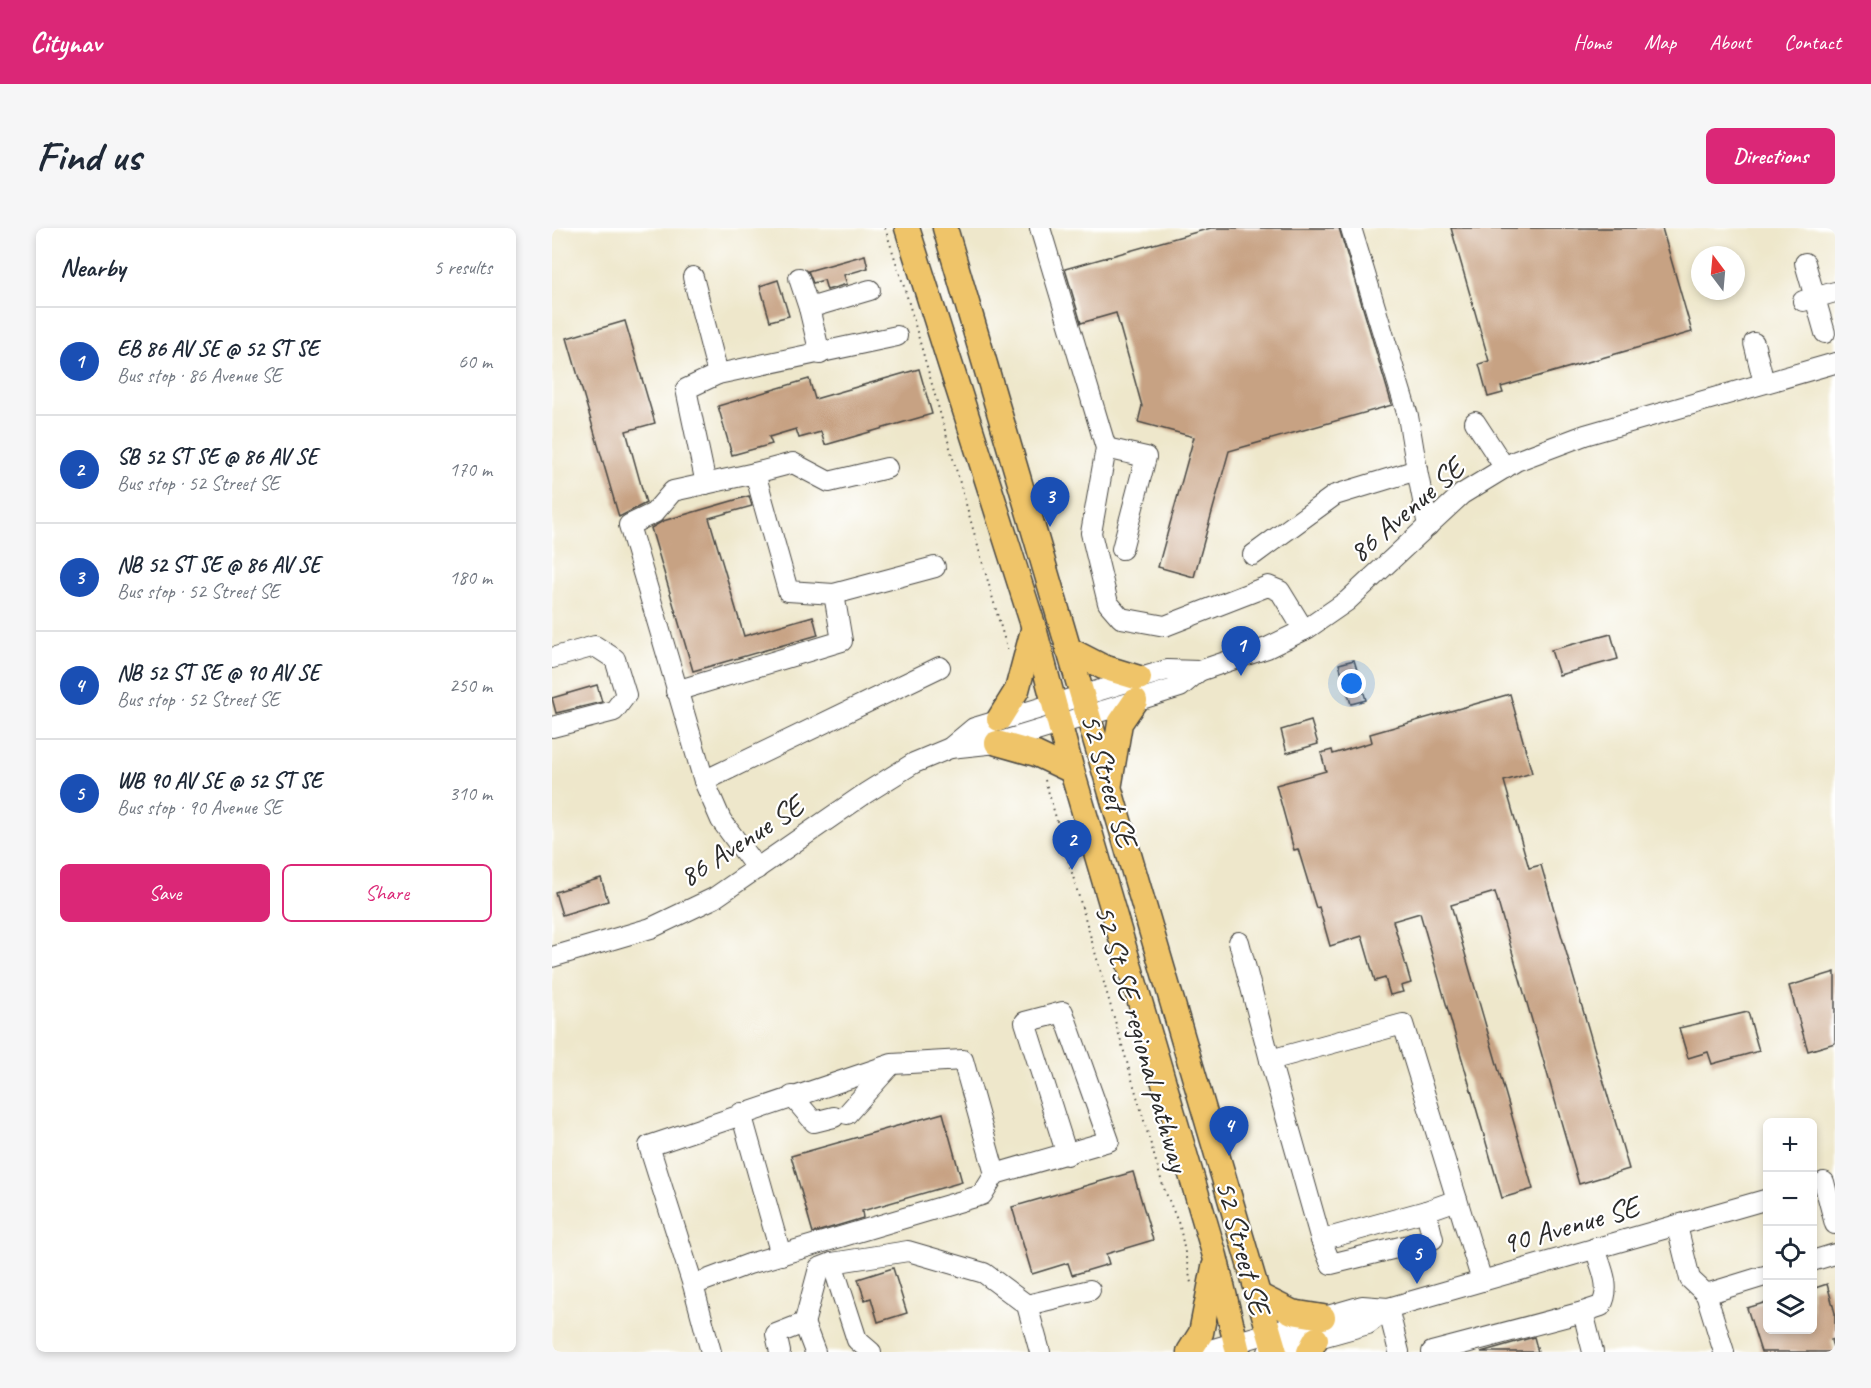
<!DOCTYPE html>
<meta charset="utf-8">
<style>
:root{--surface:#fff;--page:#f6f6f7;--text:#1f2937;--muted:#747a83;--line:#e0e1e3;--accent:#db2777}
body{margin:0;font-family:Caveat,sans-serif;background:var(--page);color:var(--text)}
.controls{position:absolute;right:18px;bottom:18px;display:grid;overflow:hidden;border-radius:9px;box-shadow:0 3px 9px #0003}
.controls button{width:54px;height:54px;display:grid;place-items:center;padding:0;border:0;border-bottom:2px solid var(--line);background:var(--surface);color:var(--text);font:30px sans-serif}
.compass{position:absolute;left:1139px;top:18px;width:54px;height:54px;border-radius:50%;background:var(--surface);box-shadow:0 3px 9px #0003;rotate:344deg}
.you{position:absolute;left:800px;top:456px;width:21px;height:21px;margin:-15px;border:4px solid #fff;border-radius:50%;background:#1a73e8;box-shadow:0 0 0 9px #1a73e833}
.badge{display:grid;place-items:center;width:39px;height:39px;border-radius:50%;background:var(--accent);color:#fff;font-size:20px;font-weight:700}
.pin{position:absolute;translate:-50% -50px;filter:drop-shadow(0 2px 3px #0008)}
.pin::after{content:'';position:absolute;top:32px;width:21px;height:18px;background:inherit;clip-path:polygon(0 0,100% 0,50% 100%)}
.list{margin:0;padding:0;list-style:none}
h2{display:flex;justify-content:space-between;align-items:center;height:78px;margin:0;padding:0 24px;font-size:26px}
h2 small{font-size:20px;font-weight:400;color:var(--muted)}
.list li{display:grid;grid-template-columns:39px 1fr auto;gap:18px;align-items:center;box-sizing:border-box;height:108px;padding:0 24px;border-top:2px solid var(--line)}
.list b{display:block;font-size:22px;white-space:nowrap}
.list p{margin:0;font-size:20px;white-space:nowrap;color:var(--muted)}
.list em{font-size:20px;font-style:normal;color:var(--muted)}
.actions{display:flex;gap:12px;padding:18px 24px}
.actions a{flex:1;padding:14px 0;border:2px solid var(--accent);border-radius:9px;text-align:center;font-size:21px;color:var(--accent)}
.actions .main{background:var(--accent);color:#fff}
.icon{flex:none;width:33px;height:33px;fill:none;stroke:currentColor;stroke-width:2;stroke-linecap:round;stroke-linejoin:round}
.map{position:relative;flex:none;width:1283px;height:1124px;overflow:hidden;border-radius:9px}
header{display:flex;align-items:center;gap:36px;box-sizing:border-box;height:84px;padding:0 30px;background:var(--accent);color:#fff}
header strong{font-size:28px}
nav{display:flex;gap:33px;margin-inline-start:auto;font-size:21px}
.intro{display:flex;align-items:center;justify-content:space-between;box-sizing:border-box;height:144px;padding:0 36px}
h1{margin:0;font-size:42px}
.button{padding:15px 27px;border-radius:9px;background:var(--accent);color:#fff;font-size:21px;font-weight:700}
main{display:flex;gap:36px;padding:0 36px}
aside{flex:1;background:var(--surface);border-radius:9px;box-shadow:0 3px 9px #0003}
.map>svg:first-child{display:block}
</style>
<header>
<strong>Citynav</strong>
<nav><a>Home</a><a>Map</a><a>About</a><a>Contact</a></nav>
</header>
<div class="intro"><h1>Find us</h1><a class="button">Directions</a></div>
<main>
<aside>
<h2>Nearby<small>5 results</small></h2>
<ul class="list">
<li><span class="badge" style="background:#1a4fb4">1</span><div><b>EB 86 AV SE @ 52 ST SE</b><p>Bus stop · 86 Avenue SE</p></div><em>60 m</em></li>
<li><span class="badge" style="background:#1a4fb4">2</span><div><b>SB 52 ST SE @ 86 AV SE</b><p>Bus stop · 52 Street SE</p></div><em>170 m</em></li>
<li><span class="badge" style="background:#1a4fb4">3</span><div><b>NB 52 ST SE @ 86 AV SE</b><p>Bus stop · 52 Street SE</p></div><em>180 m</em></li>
<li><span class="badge" style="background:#1a4fb4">4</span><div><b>NB 52 ST SE @ 90 AV SE</b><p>Bus stop · 52 Street SE</p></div><em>250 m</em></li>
<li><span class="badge" style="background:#1a4fb4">5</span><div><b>WB 90 AV SE @ 52 ST SE</b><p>Bus stop · 90 Avenue SE</p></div><em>310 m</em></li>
</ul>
<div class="actions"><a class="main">Save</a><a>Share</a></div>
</aside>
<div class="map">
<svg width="1283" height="1124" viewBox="0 0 1283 1124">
<rect width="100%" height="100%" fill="#fff"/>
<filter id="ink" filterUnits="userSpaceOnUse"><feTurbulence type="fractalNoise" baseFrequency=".0167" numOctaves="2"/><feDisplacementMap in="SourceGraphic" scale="12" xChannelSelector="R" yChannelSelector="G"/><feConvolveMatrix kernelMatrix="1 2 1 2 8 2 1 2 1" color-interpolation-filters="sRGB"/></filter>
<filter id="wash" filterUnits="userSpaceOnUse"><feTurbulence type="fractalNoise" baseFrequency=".008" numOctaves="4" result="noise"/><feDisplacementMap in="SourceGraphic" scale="24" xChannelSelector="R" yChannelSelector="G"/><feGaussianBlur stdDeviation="1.35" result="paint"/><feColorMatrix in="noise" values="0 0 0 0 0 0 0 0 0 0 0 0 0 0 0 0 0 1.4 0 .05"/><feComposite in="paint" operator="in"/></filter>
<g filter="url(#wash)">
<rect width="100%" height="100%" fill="#eee7cb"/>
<g id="blocks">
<g fill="#c7a283">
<path d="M659,0h128l53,177 -163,46 -35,126 -36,-10 36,-130 -56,-15 4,-16 -26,-93 -35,10 -16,-54z"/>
<path d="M899,0h211l30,104 -191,55 2,6 -15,4 -9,-33 10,-3z"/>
<path d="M313,27l3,13 -24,7 3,9 -20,6 -3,-10 -11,3 -5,-12z"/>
<path d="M226,52l11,36 -19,5 -10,-35z"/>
<path d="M73,93l30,102 -29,8 20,72 -27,14 -52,-179z"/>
<path d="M367,141l13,45 -107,31 -4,-13 -22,6 -3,-9 -27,8 3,7 -40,11 -14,-49 91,-27 6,20z"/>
<path d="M197,268l3,10 -43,12 35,118 69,-20 5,19 -125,36 -42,-143 12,-7z"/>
<path d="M1059,406l7,25 -59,16 -8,-25z"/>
<path d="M802,432l12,40 -15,4 -12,-40z"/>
<path d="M45,457l5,17 -46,11 -4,-15z"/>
<path d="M958,466l22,79 -28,8 25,87 12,-3 88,304 -50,15 -84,-292 -44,13 82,284 -31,9 -82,-285 -27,8 18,62 -10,3 2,6 -13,3 -5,-17 -10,3 -13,-45 -32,10 -11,-39 -3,1 -18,-59 -4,1 -18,-65 50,-14 -5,-18 11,-3 1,4 39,-12 -2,-8z"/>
<path d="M759,493l7,23 -31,9 -6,-23z"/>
<path d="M49,650l7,23 -46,14 -7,-23z"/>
<path d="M1283,744v71l-27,8 -19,-65z"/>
<path d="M1196,784l11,39 -47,13 -4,-12 -20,6 -9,-30z"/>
<path d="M391,885l19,69 -100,29 1,7 -50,15 -22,-77z"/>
<path d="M581,944l20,68 -47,14 3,10 -37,11 -4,-12 -36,11 -20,-67z"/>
<path d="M341,1040l14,45 -29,9 -7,-24 -6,2 -7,-21z"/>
<path d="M1275,1056l8,29v26l-4,1 3,12h-73l-14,-44 20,-6v27h45v-40z"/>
<path d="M982,1109l4,15h-57z"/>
</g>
</g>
</g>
<g filter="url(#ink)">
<use href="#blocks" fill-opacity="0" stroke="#484743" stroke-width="1.5"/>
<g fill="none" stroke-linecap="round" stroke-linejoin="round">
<g stroke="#484743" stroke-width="22">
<g id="minor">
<path d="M488,0l66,220 -15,85 17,70 13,15 44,8 103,-40 12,5 24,39"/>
<path d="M799,0l57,188 9,54"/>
<path d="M1253,35l20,70"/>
<path d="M141,49l25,97"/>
<path d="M247,50l10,30"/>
<path d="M1251,73l32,-9"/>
<path d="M1202,115l10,40"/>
<path d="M268,126l-11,-46 61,-18"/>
<path d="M923,194l30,46"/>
<path d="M554,220l40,9 -24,92"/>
<path d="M203,245l38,-10 36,19 58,-14"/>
<path d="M154,256l-20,-95 32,-15 179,-38"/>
<path d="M701,327l82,-60 82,-25 11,56"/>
<path d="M282,366l101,-27"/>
<path d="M0,430l43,-12 20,13 11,36 -12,16 -62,16"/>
<path d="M124,463l166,-50 -8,-47 -46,-3 -33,-118 -82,18 -19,22 -25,12 75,256 17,39 36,49"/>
<path d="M398,520l47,-5 138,-42 45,-14 19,-16"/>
<path d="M152,553l236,-114"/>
<path d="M687,714l31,118 133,-36 79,257"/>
<path d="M0,729l99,-29 63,-30 152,-105 48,-30 36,-15 24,-20 193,-58 32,1 68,-23 41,-20 39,-27 115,-107 54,-33 69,-26 250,-72"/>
<path d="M718,832l51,180 10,24 102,-25 -7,-28 31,-11"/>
<path d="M240,868l22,26 20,-5"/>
<path d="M189,885l40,142"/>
<path d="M295,886l44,-49"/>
<path d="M443,946l114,-33 -46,-129 -38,10 42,133"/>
<path d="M1272,954l11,42"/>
<path d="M1125,998l13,53 16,15 62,-19"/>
<path d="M769,1012l105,-29"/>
<path d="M1260,1033l23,-7"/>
<path d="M141,1057l56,-21 233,-69 13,-21 -32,-114 -71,4 -243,82 44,139 18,67"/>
<path d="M1154,1066l18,58"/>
<path d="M475,1077l63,-15"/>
<path d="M836,1080l11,44"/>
<path d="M252,1096l15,-56 13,-5"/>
<path d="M228,1124l-4,-18 28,-11 11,29"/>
<path d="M319,1124l-14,-12 -25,-77 76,-12 76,22 43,32 13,47"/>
<path d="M651,1124l159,-46 26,2 380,-109"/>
<path d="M716,1124l100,-28 20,-16"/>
<path d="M880,1124l151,-40"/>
<path d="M1041,1124l-10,-40 18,-6c11,-19 0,-38 -6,-58"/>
</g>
</g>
<g stroke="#484743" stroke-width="27">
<g id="major">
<path d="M355,0l127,400 38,143 143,485 23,96"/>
<path d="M393,0l330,1124"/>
<path d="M516,421l35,18 36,11"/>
<path d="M447,491l18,-29 16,-60"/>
<path d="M445,515l39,11 36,17"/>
<path d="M558,555l10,-60 15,-22"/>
<path d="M706,1067l34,17 31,5"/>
<path d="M637,1124l12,-19 13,-66"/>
<path d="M757,1124l7,-13"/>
</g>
</g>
<g stroke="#484743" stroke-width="2" stroke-dasharray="1.5 4.5" stroke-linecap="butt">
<path d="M333,0l21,65 102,359"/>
<path d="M493,552l118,406 17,41 11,56"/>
</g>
<use href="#minor" stroke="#fff" stroke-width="20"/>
<use href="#major" stroke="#efc469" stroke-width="24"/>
</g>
</g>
<g text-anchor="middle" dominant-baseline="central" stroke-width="4.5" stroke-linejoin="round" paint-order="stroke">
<g font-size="30" fill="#2b2b2b" stroke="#fff">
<text transform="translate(854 282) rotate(-41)">86 Avenue SE</text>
<text transform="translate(557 552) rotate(74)">52 Street SE</text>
<text transform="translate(189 613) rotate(-33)">86 Avenue SE</text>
<text transform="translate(590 810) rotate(74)">52 St SE regional pathway</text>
<text transform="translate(1018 997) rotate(-16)">90 Avenue SE</text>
<text transform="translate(691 1019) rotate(75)">52 Street SE</text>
</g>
</g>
</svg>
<div class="controls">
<button>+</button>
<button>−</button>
<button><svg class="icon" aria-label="locate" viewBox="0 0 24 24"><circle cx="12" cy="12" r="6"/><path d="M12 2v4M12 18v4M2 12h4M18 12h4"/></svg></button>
<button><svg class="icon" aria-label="layers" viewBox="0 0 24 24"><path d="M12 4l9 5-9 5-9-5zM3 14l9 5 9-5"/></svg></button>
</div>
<svg class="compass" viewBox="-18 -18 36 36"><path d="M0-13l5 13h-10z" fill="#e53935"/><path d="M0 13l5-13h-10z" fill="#747a83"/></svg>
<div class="you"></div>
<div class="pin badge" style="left:689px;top:448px;background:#1a4fb4">1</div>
<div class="pin badge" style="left:520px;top:642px;background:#1a4fb4">2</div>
<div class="pin badge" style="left:498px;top:299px;background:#1a4fb4">3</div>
<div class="pin badge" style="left:677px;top:928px;background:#1a4fb4">4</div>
<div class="pin badge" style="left:865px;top:1056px;background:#1a4fb4">5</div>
</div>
</main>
